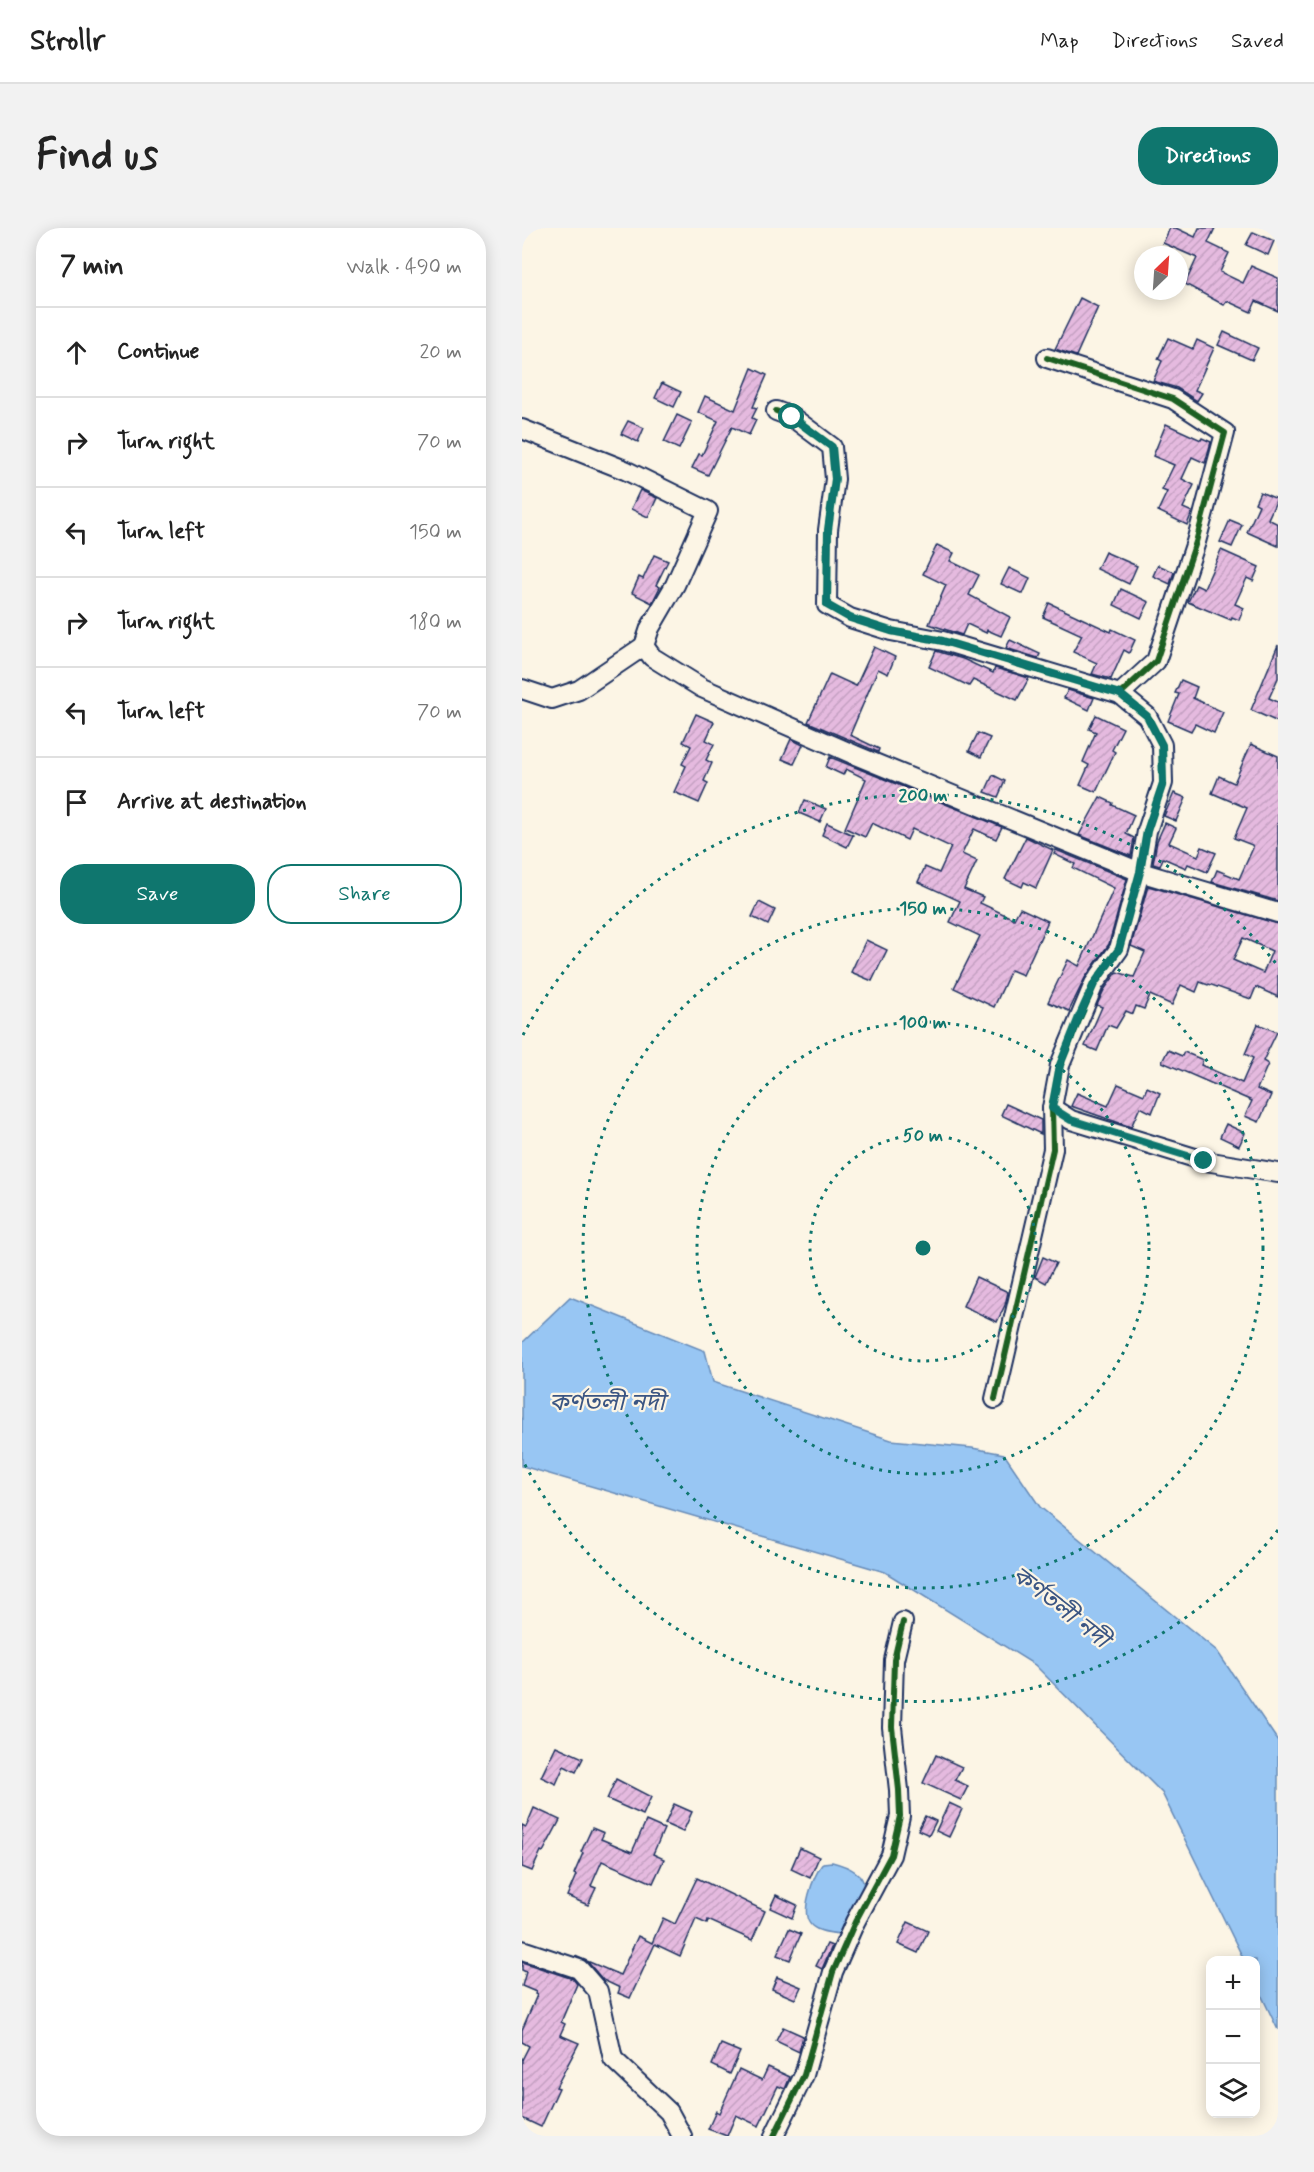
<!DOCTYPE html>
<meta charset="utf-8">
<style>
:root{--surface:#fff;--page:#f2f2f2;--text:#222;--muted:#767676;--line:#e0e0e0;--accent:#0f766e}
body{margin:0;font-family:Mynerve,"Noto Sans Bengali",sans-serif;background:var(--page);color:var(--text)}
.controls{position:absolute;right:18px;bottom:18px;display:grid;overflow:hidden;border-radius:12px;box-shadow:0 3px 15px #0003}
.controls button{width:54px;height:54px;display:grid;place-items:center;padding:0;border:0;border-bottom:2px solid var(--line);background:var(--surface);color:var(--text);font:30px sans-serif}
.compass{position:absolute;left:612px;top:18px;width:54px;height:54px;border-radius:50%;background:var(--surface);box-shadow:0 3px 15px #0003;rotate:25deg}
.stop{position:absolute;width:18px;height:18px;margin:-14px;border:4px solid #0f766e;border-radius:50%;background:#fff}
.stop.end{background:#0f766e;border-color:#fff;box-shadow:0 2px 6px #0008}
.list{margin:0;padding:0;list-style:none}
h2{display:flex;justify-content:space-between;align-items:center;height:78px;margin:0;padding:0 24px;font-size:26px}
h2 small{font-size:20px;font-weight:400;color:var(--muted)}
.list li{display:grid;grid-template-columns:39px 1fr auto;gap:18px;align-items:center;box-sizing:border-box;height:90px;padding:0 24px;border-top:2px solid var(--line)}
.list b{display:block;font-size:22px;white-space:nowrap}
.list em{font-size:20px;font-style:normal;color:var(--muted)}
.actions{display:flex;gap:12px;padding:18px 24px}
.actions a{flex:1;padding:14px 0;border:2px solid var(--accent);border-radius:24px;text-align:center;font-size:21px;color:var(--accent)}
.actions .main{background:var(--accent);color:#fff}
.icon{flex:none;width:33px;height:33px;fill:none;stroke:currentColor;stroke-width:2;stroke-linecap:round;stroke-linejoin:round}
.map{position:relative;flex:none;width:756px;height:1908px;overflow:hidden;border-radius:24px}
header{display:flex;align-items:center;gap:36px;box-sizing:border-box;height:84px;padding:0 30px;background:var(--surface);border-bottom:2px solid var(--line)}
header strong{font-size:28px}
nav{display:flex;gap:33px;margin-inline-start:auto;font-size:21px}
.intro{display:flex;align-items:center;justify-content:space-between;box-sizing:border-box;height:144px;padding:0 36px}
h1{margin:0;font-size:42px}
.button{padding:15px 27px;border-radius:24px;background:var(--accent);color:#fff;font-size:21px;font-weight:700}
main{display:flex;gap:36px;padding:0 36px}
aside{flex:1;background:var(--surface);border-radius:24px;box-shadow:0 3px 15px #0003}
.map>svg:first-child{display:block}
</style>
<header>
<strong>Strollr</strong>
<nav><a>Map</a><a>Directions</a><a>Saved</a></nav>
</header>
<div class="intro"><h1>Find us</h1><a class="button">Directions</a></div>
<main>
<aside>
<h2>7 min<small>Walk · 490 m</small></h2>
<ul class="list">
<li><svg class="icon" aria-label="ahead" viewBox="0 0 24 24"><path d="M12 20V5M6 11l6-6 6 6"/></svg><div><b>Continue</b></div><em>20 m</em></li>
<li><svg class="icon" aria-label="right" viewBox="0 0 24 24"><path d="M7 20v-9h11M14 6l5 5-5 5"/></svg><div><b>Turn right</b></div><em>70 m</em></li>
<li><svg class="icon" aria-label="left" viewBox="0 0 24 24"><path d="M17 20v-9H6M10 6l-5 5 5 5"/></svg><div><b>Turn left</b></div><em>150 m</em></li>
<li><svg class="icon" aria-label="right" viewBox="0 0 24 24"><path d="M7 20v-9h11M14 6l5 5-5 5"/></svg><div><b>Turn right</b></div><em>180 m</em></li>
<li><svg class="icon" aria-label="left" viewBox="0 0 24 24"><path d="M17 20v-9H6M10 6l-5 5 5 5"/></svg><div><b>Turn left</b></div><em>70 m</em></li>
<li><svg class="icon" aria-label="arrive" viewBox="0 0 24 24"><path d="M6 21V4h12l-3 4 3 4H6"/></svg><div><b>Arrive at destination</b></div></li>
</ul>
<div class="actions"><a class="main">Save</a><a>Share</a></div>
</aside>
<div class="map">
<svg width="756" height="1908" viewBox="0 0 756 1908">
<defs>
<pattern id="building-hatch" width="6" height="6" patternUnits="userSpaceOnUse" patternTransform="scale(1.5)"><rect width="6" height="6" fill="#e5badf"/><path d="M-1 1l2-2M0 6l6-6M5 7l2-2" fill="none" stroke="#c4a0c2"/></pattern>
</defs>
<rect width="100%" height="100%" fill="#fcf5e5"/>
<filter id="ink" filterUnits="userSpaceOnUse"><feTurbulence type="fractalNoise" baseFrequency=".0167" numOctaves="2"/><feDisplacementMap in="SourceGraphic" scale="12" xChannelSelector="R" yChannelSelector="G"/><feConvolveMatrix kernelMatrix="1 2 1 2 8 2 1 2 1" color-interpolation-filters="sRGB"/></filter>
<g filter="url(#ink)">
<g fill="#98c6f3" stroke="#668ab7" stroke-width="1.5">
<path d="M48,1069l135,54 8,31 178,58 81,8 32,6 36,53 177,144 61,90v289l-22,-46v-24h-12l-82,-167 -127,-128 -150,-93 -363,-106v-123z"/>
<path d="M310,1634c54,14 27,39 8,72 -9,-1 -21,-2 -28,-8 -14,-12 2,-51 11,-63z"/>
</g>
<g fill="url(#building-hatch)" stroke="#1b2f5e" stroke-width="1.5" fill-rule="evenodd">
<path d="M648,0h6l19,9 4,-9h16l-7,15 21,10 -9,19 23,11 8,-17 27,12v33l-22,-10 -5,11 -24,-11 -3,4 -39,-21 12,-26 -34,-15z"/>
<path d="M731,4l21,9 -6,14 -22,-10z"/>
<path d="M558,70l18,9 -22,49 -21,-7z"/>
<path d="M702,104l34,16 -6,12 -34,-15z"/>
<path d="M646,110l25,11 4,-9 17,8 -19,42 7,3 -5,8 -20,-13 -24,-7 9,-20 -4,-2z"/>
<path d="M230,140l15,7 -14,32 4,1 -5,10 4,2 -7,15 -17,-8 -24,48 -16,-7 7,-14 3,1 16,-34 -20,-9 7,-16 30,14z"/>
<path d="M140,155l19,9 -7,15 -19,-9z"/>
<path d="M155,187l15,7 -13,27 -15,-7z"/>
<path d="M106,193l16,7 -6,14 -17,-8z"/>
<path d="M644,196l35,16 1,-2 9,4 -6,21 -13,-6 -10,22 12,6 -11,23 9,4 -5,13 -29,-14 9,-19 -5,-2 12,-25 -21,-9z"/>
<path d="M118,262l17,8 -9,19 -17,-8z"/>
<path d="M738,264l17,7 -9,20 10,5v22l-31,-14 12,-27 -4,-2z"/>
<path d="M708,292l12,5 -10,22 -12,-5z"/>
<path d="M415,317l17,8 -4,8 29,14 -10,20 41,22 -9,19 -14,-6 -1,3 -19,-9 -5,11 -33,-11 17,-39 -23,-11z"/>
<path d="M699,322l38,17 -6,14 -6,-3 -12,26 9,4 -5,12 -7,-3 -1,3 -43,-18 8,-17 8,4z"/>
<path d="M583,324l32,14 -8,18 -32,-15z"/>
<path d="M132,327l14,6 -12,24 4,2 -8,16 -20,-10 7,-16 4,2z"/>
<path d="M636,337l16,7 -4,12 -17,-8z"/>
<path d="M487,340l21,10 -7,16 -22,-10z"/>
<path d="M599,361l28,13 -8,16 -27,-13z"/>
<path d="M527,375l62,29 1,-3 23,11 -6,13 -5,-3 -13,29 -19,-5 5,-11 -24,-11 9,-17 -39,-18z"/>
<path d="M488,412l30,14 -2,4 -32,-10z"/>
<path d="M756,417v33l-9,20 9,4v20l-27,-12z"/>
<path d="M352,419l21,10 -7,17 -10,-5 -28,66 29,14 -1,3 -70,-30 22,-48 26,12z"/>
<path d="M414,423l27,8 30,14 2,-5 34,10 -12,22 -44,-20 -4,6 -40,-19z"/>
<path d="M659,452l16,7 -4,11 30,14 -9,21 -19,-9 -4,7 -23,-10 11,-27 -4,-1z"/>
<path d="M546,462l26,8 -5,12 -25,-12z"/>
<path d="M174,486l18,8 -8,18 8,4 -8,16 6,3 -8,18 4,2 -9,20 -25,-11 12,-26 -4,-2 9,-18 -8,-4z"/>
<path d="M574,487l27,13 -11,22 3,2 -19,40 -16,-7 9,-20 -6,-3 13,-30 -7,-3z"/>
<path d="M456,505l12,5 -9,19 -12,-6z"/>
<path d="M269,511l12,6 -9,19 -12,-5z"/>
<path d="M729,516l27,12v145l-66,-19 5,-12 22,9 14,-31 -1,-3 -18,-7 13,-30 -35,-15 7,-17 15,7z"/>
<path d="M308,529l172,70 -6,12 -22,-10 -1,2 -11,23 15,7 -13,28 19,8 -3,6 34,16 6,-11 28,13 -25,54 -12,-5 -17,37 -40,-19 26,-52 -30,-14 10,-21 -42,-19 7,-15 14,6 12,-26 -39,-18 -5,11 -35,-17 -7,14 -20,-9 21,-49 -20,-10 -3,6 -17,-8z"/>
<path d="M471,547l12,6 -7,16 -13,-5z"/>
<path d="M652,565l12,5 -10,23 -12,-5z"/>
<path d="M578,569l13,6 -1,2 22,10 -8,19 8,4 -3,18 -52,-21z"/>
<path d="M283,572l21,9 -6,13 -21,-9z"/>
<path d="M305,595l26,12 -6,12 -25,-12z"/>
<path d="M643,595l11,5 -7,15 29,13 4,-9 14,6 -9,19 -19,-8 -2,4 -23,-10 -3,8 -7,-2 4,-23z"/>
<path d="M504,609l27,13 -17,38 -12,-6 -2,5 -17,-8z"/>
<path d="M534,622l71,29 -18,65 -24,34 -16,33 -21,-9 20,-42 11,6 35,-78 -41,-20 2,-4 -21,-10z"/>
<path d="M626,658l130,38v73l-22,-10 -5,12 -42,-15 -1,1 -8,-3 -4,10 -15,-7 -9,20 -22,-10 -6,14 -8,-3 -3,8 -7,-3 -10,17 -8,-3 -11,26 -12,-5 17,-39 -5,-2 7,-15 13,-18 17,5 11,-25 -14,-6zM721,710l29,13 -9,22 -30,-13z"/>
<path d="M237,674l16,8 -7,15 -16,-8z"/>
<path d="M344,712l21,10 -15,31 -21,-9z"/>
<path d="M736,796l19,8 -14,29 5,3 -11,25 14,6 -12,27 -14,-6 7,-15 -90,-39 6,-12 14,6 2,-4 19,8 -2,5 41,18 11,-25 -8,-4z"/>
<path d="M596,856l26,11 3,-8 13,6 -8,20 -12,-6 -9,20 -60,-21 6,-13 31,13z"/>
<path d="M484,876l35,16v14l-40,-19z"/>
<path d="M704,896l19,9 -6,13 -19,-9z"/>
<path d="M521,1029l13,6 -10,20 -11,-6z"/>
<path d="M454,1049l32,15 -3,13 -8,17 -34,-16z"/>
<path d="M34,1518l27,12 -7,14 -12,-6 -8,18 -15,-7z"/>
<path d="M414,1527l26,12 -7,13 13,6 -7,14 -38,-17z"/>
<path d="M94,1551l35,18 -8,18 -36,-16z"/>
<path d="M427,1575l13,6 -13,28 -13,-6z"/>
<path d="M152,1576l18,8 -9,20 -18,-8z"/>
<path d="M12,1580l26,12 -17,32 -2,-1 -9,20 -10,-4v-42l4,2z"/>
<path d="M403,1588l11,5 -7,14 -11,-5z"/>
<path d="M124,1593l18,8 -11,25 11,5 -11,24 -51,-22 -11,25 5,2 -8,17 -21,-9 9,-21 -2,-1 9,-21 -2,-1 11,-24 12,5 -3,6 31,13z"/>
<path d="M278,1620l19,9 -9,21 -19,-9z"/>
<path d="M175,1650l68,33 -13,29 -44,-20 -1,4 -11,-5 -16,37 -25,-12 -25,54 -12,-5 2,-5 -17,-8 -16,-19 -12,-5 45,19 18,-39 14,7 11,-25 12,6z"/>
<path d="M254,1667l21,10 -5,13 -22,-10z"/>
<path d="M386,1694l20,9 -10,22 -20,-9z"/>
<path d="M267,1701l12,5 -11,26 -13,-5z"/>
<path d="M305,1716l5,2 -10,23 -6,-3z"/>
<path d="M0,1734l51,17 4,5 -16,38 4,2 -5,11 19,8 -23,44 3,1 -18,39 -19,-9v-58l7,-14 -7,-4v-12l15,-35 -2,-1 1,-2 -14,-6 4,-14 -4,-2z"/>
<path d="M255,1749l24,10 -6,12 -23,-10z"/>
<path d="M261,1799l20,9 -4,16 -23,-11z"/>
<path d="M199,1816l19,8 -10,22 -18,-9z"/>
<path d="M246,1839l22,10 -5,12 -7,-3 -19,40 -23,-11 -9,21 -19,-7 8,-18 3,2 20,-44 23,11z"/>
</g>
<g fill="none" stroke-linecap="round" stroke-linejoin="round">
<g stroke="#1b2f5e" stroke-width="22">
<g id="street">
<path d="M525,130l126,41 52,34 -29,109 -40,119 -36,33"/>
<path d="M254,183l16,6 40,30 3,32 -7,51 -1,75 23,13 41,13 52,10 177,53 27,22 15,29 1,38 -16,48 -7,41 -21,77 -25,35 -34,81 -8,43 1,41 -58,250"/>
<path d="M0,201l103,41 83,41 -33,74 -25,43 -6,18 8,11 50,31 153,67 285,117 138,41"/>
<path d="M0,461l30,10 27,-9 65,-44"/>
<path d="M530,880l19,12 134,41 73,12"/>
<path d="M0,1722l57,19 19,22 15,68 56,53 13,24"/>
<path d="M252,1908l30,-61 29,-103 22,-50 36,-67 9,-39 -1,-26 -7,-63 2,-67 9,-38"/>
</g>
</g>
<use href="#street" stroke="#fcf5e5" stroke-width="18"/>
<g stroke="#fcf5e5" stroke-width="10">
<g id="cycleway">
<path d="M525,130l126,41 52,34 -29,109 -40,119 -36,33"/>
<path d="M254,183l16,6 40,30 3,32 -7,51 -1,75 23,13 41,13 52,10 177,53 27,22 15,29 1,38 -16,48 -7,41 -21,77 -25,35 -34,81 -8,43 1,41 -58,250"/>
<path d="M252,1908l30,-61 29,-103 22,-50 36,-67 9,-39 -1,-26 -7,-63 2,-67 9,-38"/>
</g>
</g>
<use href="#cycleway" stroke="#1b5e20" stroke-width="6"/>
</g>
</g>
<g fill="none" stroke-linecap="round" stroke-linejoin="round" filter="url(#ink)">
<path stroke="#0f766e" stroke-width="8" d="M270,189l40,30 3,32 -7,51 -1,75 23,13 41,13 52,10 177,53 27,22 15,29 1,38 -16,48 -7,41 -21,77 -25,35 -15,33 -19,48 -8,43 19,12 133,41"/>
</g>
<g fill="none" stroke="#0f766e" stroke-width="3" stroke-dasharray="3 6">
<circle cx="401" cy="1020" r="113"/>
<circle cx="401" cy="1020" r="226"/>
<circle cx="401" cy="1020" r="340"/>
<path d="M756 1302A453 453 0 0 1 1 1233M1 807A453 453 0 0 1 756 738"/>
</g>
<g text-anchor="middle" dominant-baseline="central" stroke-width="4.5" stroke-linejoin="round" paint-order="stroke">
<g font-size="24" font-style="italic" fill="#3a5583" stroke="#fcf5e5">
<text x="85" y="1175">কর্ণতলী নদী</text>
<text transform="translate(538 1380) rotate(38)">কর্ণতলী নদী</text>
</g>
</g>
<circle cx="401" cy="1020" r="9" fill="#0f766e" stroke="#fcf5e5" stroke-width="3"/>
<g font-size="18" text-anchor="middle" font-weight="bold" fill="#0f766e" stroke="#fcf5e5" stroke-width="4.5" stroke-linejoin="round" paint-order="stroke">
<text x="401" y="573">200 m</text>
<text x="401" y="686">150 m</text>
<text x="401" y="800">100 m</text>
<text x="401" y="913">50 m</text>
</g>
</svg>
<div class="controls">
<button>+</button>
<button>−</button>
<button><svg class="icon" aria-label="layers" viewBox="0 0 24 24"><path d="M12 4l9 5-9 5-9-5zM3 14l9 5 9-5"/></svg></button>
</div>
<svg class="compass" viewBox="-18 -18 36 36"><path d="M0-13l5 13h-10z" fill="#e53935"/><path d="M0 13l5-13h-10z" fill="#767676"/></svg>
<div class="stop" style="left:270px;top:189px"></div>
<div class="stop end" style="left:682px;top:933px"></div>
</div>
</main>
